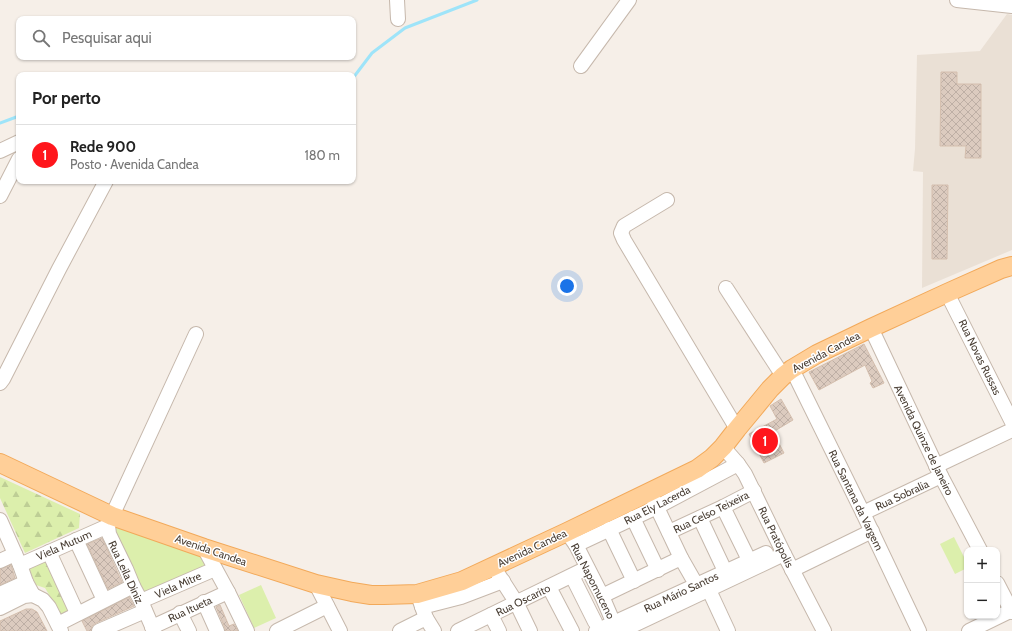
<!DOCTYPE html>
<html lang="pt">
<meta charset="utf-8">
<style>
:root{--surface:#fff;--page:#f6f6f6;--text:#222;--muted:#767676;--line:#e0e0e0;--accent:#ff161c}
body{margin:0;font-family:Cabin,sans-serif;background:var(--page);color:var(--text)}
.controls{position:absolute;right:12px;bottom:12px;display:grid;overflow:hidden;border-radius:8px;box-shadow:0 1px 3px #0004}
.controls button{width:36px;height:36px;display:grid;place-items:center;padding:0;border:0;border-bottom:1px solid var(--line);background:var(--surface);color:var(--text);font:20px sans-serif}
.you{position:absolute;left:567px;top:286px;width:14px;height:14px;margin:-10px;border:3px solid #fff;border-radius:50%;background:#1a73e8;box-shadow:0 0 0 6px #1a73e833}
.badge{display:grid;place-items:center;width:26px;height:26px;border-radius:50%;background:var(--accent);color:#fff;font-size:13px;font-weight:700}
.pin{position:absolute;translate:-50% -50%;border:2px solid #fff;box-shadow:0 1px 4px #0006}
.list{margin:0;padding:0;list-style:none}
h2{display:flex;justify-content:space-between;align-items:center;height:52px;margin:0;padding:0 16px;font-size:17px}
h2 small{font-size:13px;font-weight:400;color:var(--muted)}
.list li{display:grid;grid-template-columns:26px 1fr auto;gap:12px;align-items:center;box-sizing:border-box;height:60px;padding:0 16px;border-top:1px solid var(--line)}
.list b{display:block;font-size:15px;white-space:nowrap}
.list p{margin:0;font-size:13px;white-space:nowrap;color:var(--muted)}
.list em{font-size:13px;font-style:normal;color:var(--muted)}
.icon{flex:none;width:22px;height:22px;fill:none;stroke:currentColor;stroke-width:2;stroke-linecap:round;stroke-linejoin:round}
.map{position:relative;flex:none;width:1012px;height:631px;overflow:hidden}
.search{position:absolute;background:var(--surface);box-shadow:0 1px 3px #0004;left:16px;top:16px;width:340px;height:44px;display:flex;align-items:center;gap:10px;box-sizing:border-box;padding:0 14px;border-radius:8px;color:var(--muted);font-size:15px}
.panel{position:absolute;background:var(--surface);box-shadow:0 1px 3px #0004;left:16px;top:72px;width:340px;height:112px;border-radius:8px}
.map>svg:first-child{display:block}
</style>
<div class="map">
<svg width="1012" height="631" viewBox="0 0 1012 631">
<defs>
<pattern id="forest-firs" width="22" height="20" patternUnits="userSpaceOnUse"><rect width="22" height="20" fill="#dcefac"/><path d="M5 1l3.5 6h-7zM16 11l3.5 6h-7z" fill="#bece95"/></pattern>
<pattern id="building-cross-hatch" width="8" height="8" patternUnits="userSpaceOnUse"><rect width="8" height="8" fill="#dccbbf"/><path d="M0 0l8 8M0 8l8-8" fill="none" stroke="#beafa5"/></pattern>
</defs>
<rect width="100%" height="100%" fill="#f6efe8"/>
<path fill="#eae0d5" d="M1007,14l5,1v235l-90,38 1,-116 -10,-1 2,-22 2,-94 63,-4z"/>
<g fill="#dcefac">
<path d="M116,525l83,28 8,17 -45,20 -2,-5 -19,8 -33,-65z"/>
<path d="M954,537l13,26v5l-12,6 -15,-30z"/>
<path d="M261,585l15,33 -22,10 -15,-33z"/>
</g>
<g fill="url(#forest-firs)">
<path d="M0,477l80,37 -1,14 -54,25 -25,-55z"/>
<path d="M47,560l26,53 -11,3 -17,-28 -9,-3 -7,-16z"/>
</g>
<g fill="none" stroke-linecap="round" stroke-linejoin="round">
<g stroke="#9ee4f9" stroke-width="3">
<path d="M353,78l19,-25 33,-25 72,-28"/>
<path d="M0,123l19,-7"/>
</g>
</g>
<g fill="url(#building-cross-hatch)" stroke="#d5bfae">
<path d="M941,72h16v12h24v74h-16l1,-12h-26z"/>
<path d="M932,185h16l-1,74h-15z"/>
<path d="M864,344l20,39 -11,5 -3,-5 2,-2 -7,-16 -46,25 -10,-18z"/>
<path d="M781,399l12,21 -20,12 11,21 -20,10 -15,-29 28,-15 -7,-13z"/>
<path d="M102,538l20,44 -14,7 -21,-45z"/>
<path d="M11,565l4,13 -15,7v-16z"/>
<path d="M129,597l5,9 -38,17 -4,3 -1,5h-4l-5,-10z"/>
<path d="M220,605l9,21 5,-2 4,7h-13v-3l-9,-21z"/>
<path d="M26,609h6l5,3 10,19h-47v-10z"/>
</g>
<g fill="none" stroke-linecap="round" stroke-linejoin="round">
<g stroke="#c6b8ac" stroke-width="16">
<g id="minor">
<path d="M397,0l1,19"/>
<path d="M957,0l55,6"/>
<path d="M581,66l48,-66"/>
<path d="M0,151l19,-9"/>
<path d="M0,196l19,-37"/>
<path d="M667,200l-43,26 -3,7 3,7 113,189"/>
<path d="M726,288l57,88"/>
<path d="M947,293l65,129"/>
<path d="M871,328l70,148 39,74"/>
<path d="M792,369l71,144 56,118"/>
<path d="M0,383l3,-4 56,-110 47,-88"/>
<path d="M723,447l15,17 7,10 39,80 40,77"/>
<path d="M936,466l76,-36"/>
<path d="M653,499l28,59 20,35"/>
<path d="M723,507l26,53"/>
<path d="M863,513l78,-37"/>
<path d="M633,518l25,52"/>
<path d="M700,518l25,53"/>
<path d="M0,520l20,45 6,17 7,13"/>
<path d="M609,529l25,52"/>
<path d="M669,532l54,-25 31,-16"/>
<path d="M571,538l5,7 26,51 15,35"/>
<path d="M76,540l28,60"/>
<path d="M576,545l81,-38 81,-43"/>
<path d="M204,548l24,44 19,39"/>
<path d="M49,552l28,61"/>
<path d="M0,561l15,-7"/>
<path d="M20,565l88,-39"/>
<path d="M792,570l80,-39"/>
<path d="M498,574l18,28 14,29"/>
<path d="M572,576l23,46"/>
<path d="M997,583l15,29"/>
<path d="M316,584l24,47"/>
<path d="M549,587l23,44"/>
<path d="M709,590l19,41"/>
<path d="M0,594l26,-12"/>
<path d="M33,595l10,5 6,7 12,24"/>
<path d="M602,596l79,-38"/>
<path d="M419,598l7,20 8,13"/>
<path d="M141,601l74,-32"/>
<path d="M204,602l13,29"/>
<path d="M422,607l39,-10 42,-16"/>
<path d="M0,608l24,-12 9,-1"/>
<path d="M180,613l9,18"/>
<path d="M491,615l8,16"/>
<path d="M58,624l75,-38"/>
<path d="M152,627l76,-35"/>
<path d="M99,631l46,-20"/>
<path d="M154,631l-13,-30 -8,-15 -7,-17 -17,-35 -1,-8 4,-10 84,-182"/>
<path d="M277,631l50,-25"/>
<path d="M400,631l26,-13"/>
<path d="M458,631l129,-63"/>
<path d="M596,631l170,-78"/>
<path d="M621,631l163,-77"/>
<path d="M969,631l43,-21"/>
</g>
</g>
<g stroke="#f2a95a" stroke-width="20">
<path id="major" d="M0,463l112,53 92,32 112,36 36,8 19,3h13l33,-1 45,-13 105,-49 130,-63 15,-11 11,-11 14,-18 33,-40 13,-13 9,-7 25,-15 54,-26 76,-35 54,-24 11,-3"/>
</g>
<use href="#minor" stroke="#fff" stroke-width="14"/>
<use href="#major" stroke="#ffcf98" stroke-width="18"/>
</g>
<g text-anchor="middle" dominant-baseline="central" stroke-width="3" stroke-linejoin="round" paint-order="stroke">
<g font-size="11" fill="#4a3f35" stroke="#fff">
<text transform="translate(826 352) rotate(-28)">Avenida Candea</text>
<text transform="translate(980 357) rotate(64)">Rua Novas Russas</text>
<text transform="translate(924 440) rotate(64)">Avenida Quinze de Janeiro</text>
<text transform="translate(902 495) rotate(-25)">Rua Sobralia</text>
<text transform="translate(856 500) rotate(64)">Rua Santana da Vargem</text>
<text transform="translate(657 505) rotate(-27)">Rua Ely Lacerda</text>
<text transform="translate(711 512) rotate(-26)">Rua Celso Teixeira</text>
<text transform="translate(776 537) rotate(64)">Rua Pratópolis</text>
<text transform="translate(64 545) rotate(-24)">Viela Mutum</text>
<text transform="translate(532 548) rotate(-25)">Avenida Candea</text>
<text transform="translate(211 550) rotate(19)">Avenida Candea</text>
<text transform="translate(126 572) rotate(65)">Rua Leila Diniz</text>
<text transform="translate(593 581) rotate(63)">Rua Napomuceno</text>
<text transform="translate(178 585) rotate(-24)">Viela Mitre</text>
<text transform="translate(681 592) rotate(-25)">Rua Mário Santos</text>
<text transform="translate(523 600) rotate(-26)">Rua Oscarito</text>
<text transform="translate(190 609) rotate(-25)">Rua Itueta</text>
</g>
</g>
</svg>
<div class="controls">
<button>+</button>
<button>−</button>
</div>
<div class="you"></div>
<div class="pin badge" style="left:765px;top:441px">1</div>
<div class="search"><svg class="icon" aria-label="search" viewBox="0 0 24 24"><circle cx="10" cy="10" r="6"/><path d="M15 15l6 6"/></svg>Pesquisar aqui</div>
<section class="panel">
<h2>Por perto<small></small></h2>
<ul class="list">
<li><span class="badge">1</span><div><b>Rede 900</b><p>Posto · Avenida Candea</p></div><em>180 m</em></li>
</ul>
</section>
</div>
